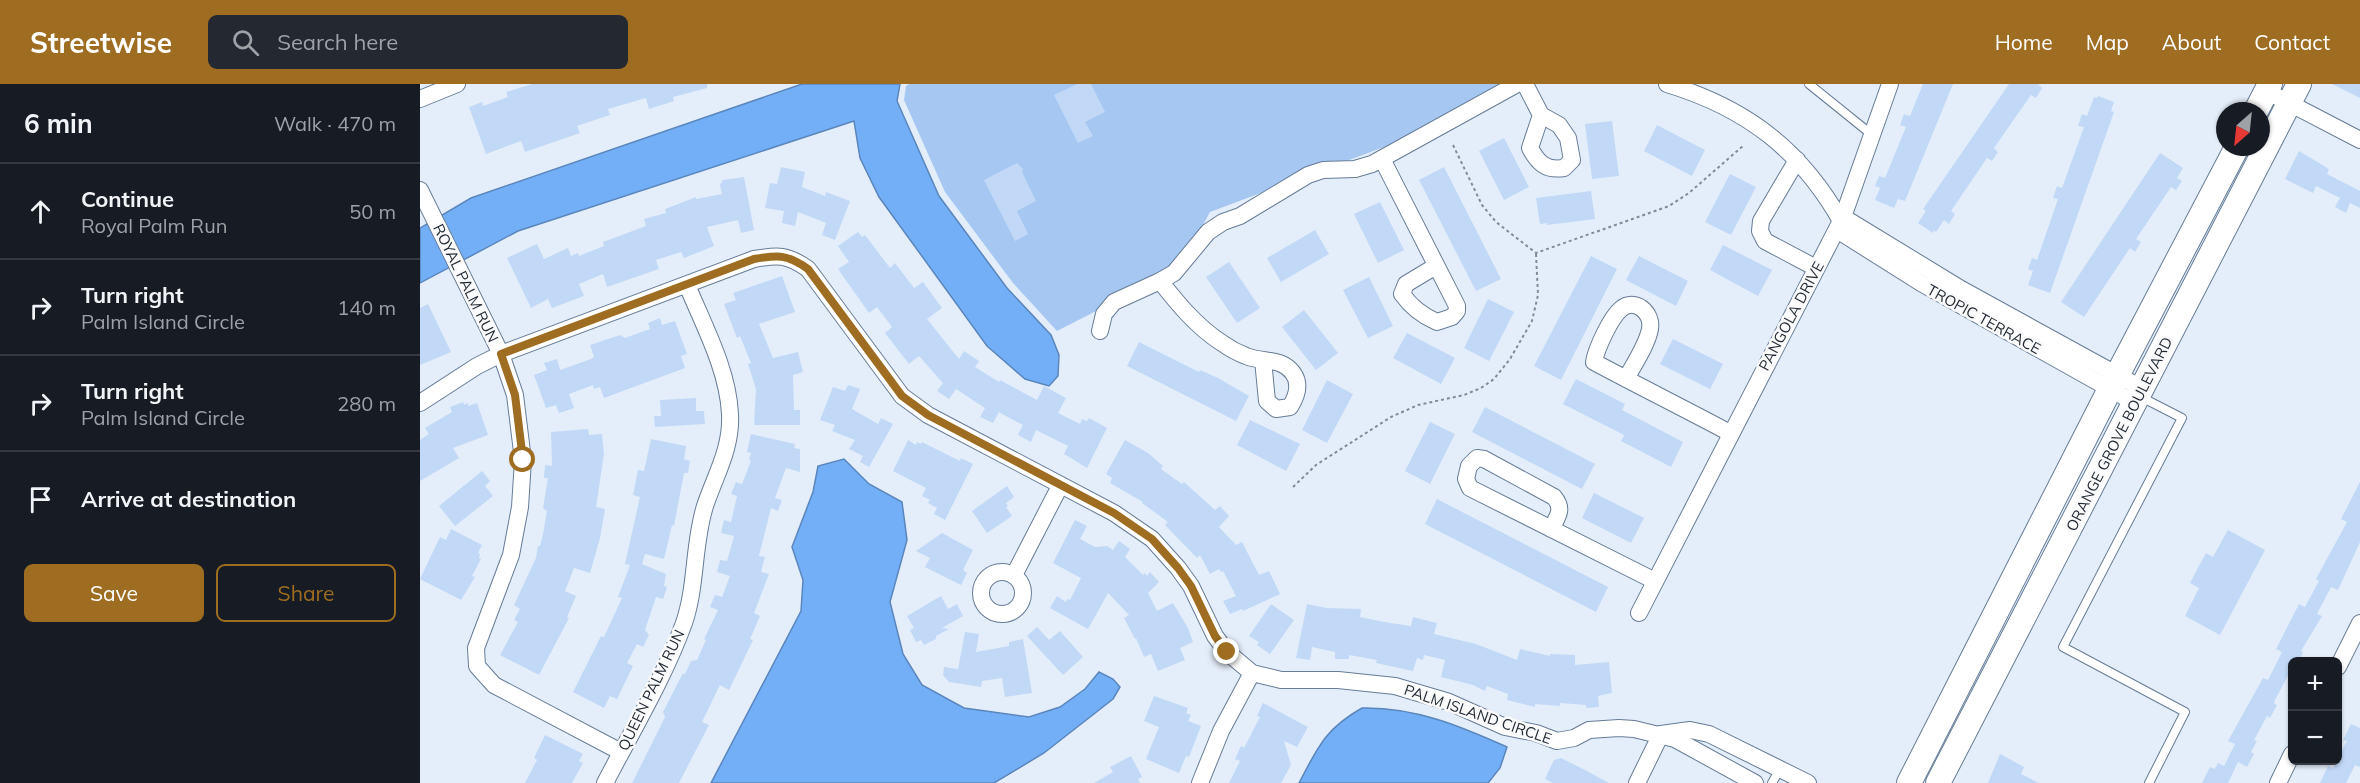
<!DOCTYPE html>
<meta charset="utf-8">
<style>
:root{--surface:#171b24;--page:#242831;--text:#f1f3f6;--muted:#9ea1a6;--line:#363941;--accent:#9e6d21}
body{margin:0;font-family:Mulish,sans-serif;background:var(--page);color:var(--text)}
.controls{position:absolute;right:18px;bottom:18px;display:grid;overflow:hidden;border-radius:9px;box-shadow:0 2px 4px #0004}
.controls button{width:54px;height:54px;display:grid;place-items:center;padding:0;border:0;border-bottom:2px solid var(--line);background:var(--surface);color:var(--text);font:30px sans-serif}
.compass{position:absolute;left:1796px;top:18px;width:54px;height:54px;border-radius:50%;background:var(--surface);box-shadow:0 2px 4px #0004;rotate:207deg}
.stop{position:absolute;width:18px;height:18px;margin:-14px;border:4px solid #9e6d21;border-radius:50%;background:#fff}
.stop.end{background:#9e6d21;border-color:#fff;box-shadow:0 2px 6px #0008}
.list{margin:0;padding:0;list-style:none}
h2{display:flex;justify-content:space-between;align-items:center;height:78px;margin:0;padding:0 24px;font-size:26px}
h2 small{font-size:20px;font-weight:400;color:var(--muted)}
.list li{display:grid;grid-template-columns:39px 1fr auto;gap:18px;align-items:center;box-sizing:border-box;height:96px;padding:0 24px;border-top:2px solid var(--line)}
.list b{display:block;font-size:22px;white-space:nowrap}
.list p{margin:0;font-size:20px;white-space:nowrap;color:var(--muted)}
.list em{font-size:20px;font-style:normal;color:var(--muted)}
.actions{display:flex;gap:12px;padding:18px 24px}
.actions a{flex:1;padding:14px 0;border:2px solid var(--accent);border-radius:9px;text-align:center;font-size:21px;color:var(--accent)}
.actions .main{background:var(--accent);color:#fff}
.icon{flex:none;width:33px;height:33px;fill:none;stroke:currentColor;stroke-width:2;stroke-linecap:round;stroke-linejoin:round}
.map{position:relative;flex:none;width:1940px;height:699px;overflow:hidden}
header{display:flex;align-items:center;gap:36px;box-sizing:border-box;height:84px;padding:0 30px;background:var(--accent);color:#fff}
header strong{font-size:28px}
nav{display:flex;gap:33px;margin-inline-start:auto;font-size:21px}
.search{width:420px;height:54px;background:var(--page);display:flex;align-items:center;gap:15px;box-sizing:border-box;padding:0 21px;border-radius:9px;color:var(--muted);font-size:22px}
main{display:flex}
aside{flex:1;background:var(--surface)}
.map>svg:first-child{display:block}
</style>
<header>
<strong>Streetwise</strong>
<div class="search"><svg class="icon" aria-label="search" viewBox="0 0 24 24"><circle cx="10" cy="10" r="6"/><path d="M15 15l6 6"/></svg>Search here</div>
<nav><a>Home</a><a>Map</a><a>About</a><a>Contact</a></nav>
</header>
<main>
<aside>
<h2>6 min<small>Walk · 470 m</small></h2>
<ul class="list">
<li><svg class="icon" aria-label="ahead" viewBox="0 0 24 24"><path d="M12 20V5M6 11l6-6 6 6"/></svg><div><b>Continue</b><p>Royal Palm Run</p></div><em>50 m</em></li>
<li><svg class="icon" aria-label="right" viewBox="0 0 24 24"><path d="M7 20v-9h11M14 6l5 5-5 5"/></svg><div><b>Turn right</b><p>Palm Island Circle</p></div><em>140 m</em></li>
<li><svg class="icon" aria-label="right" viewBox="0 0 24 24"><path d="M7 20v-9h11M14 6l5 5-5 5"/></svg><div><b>Turn right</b><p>Palm Island Circle</p></div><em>280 m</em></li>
<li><svg class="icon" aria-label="arrive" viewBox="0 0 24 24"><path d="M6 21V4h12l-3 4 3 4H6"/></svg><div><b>Arrive at destination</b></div></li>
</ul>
<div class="actions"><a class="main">Save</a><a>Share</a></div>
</aside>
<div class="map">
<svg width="1940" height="699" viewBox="0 0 1940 699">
<rect width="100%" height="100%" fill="#e4eefa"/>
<path fill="#a5c7f1" d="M489,0h602l-127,63 -174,65 -30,56 -123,63 -44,-48 -68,-91 -41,-92 2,-14z"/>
<g fill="#73aff7" stroke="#5a86bc" stroke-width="1.5">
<path d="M382,0h98l-3,17 42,95 68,92 44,47 8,20 -1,21 -9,10 -24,-7 -38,-33 -108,-149 -19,-39 -6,-37 -336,110 -98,52v-55l51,-30z"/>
<path d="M424,375l25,25 33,18 5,38 -17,62 13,52 19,31 42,23 65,9 31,-10 25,-18 14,-17 14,7 7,8 -7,12 -69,54 -50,30h-283l90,-172 2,-31 -11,-33 21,-55 5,-26z"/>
<path d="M942,624c53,-1 98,18 145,39l-7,21 -12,15h-189c19,-36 26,-54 63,-75z"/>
</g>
<g fill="#c1d9f6">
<path d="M112,0h175v4l-34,9 1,4 -25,8 -3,-11 -38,11 2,6 -33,11 3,7 -55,19 -4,-11 -35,13 -17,-47 13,-5 1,4 25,-9 -2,-5z"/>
<path d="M657,0h14l14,28 -20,10 8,14 -15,7 -24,-48z"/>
<path d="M1503,0h30l-48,117 -7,-2 -4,9 -19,-8 5,-12 -5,-2 4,-10 6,2 21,-51 -6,-2 4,-11 6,2z"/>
<path d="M1589,0h29l4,4 -6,10 -5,-3 -37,53 4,4 -6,9 -5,-3 -36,53 4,3 -6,10 -5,-4 -8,12 -2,-2 -1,3 -15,-10 8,-12 -3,-2z"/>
<path d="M1912,0h28v14z"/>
<path d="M1678,12l16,6 -3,9 3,1 -64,181 -22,-8 5,-14 -5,-2 4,-11 5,2 21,-61 -5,-1 4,-12 5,2 22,-61 -6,-1 4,-12 5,2 7,-19 3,1z"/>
<path d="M1192,37l7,55 -27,3 -7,-55z"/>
<path d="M1237,41l48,25 -13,26 -48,-25z"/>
<path d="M1084,54l25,49 -25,13 -25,-49z"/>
<path d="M1879,67l30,18 -2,5 33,17v17l-10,-5 -4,10 -11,-6 5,-9 -24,-12 -3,7 -28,-14z"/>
<path d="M1740,69l23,15 -6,10 5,3 -6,9 -5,-3 -35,52 5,3 -6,10 -5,-4 -46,69 -23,-15z"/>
<path d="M597,79l6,6 -1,3 14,29 -19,10 11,23 -13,7 -31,-61z"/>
<path d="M361,83l24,5 -3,15 23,9 1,-4 24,9 -15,39 -13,-5 4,-12 -28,-11 -3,14 -13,-3 2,-12 -19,-3 5,-25 7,1z"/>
<path d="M1024,83l57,112 -25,12 -57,-111z"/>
<path d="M1310,90l26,13 -25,48 -26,-13z"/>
<path d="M324,93l10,53 -13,3 -3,-13 -31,7 7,19 -30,12 -3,-6 -25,8 3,9 -52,18 -4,-13 -24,10 5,12 -32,12 -4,-9 -17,9 -24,-50 30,-14 7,15 24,-11 3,8 7,-3 1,3 25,-10 -1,-4 43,-16 -2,-7 22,-6 -1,-4 31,-12v2l26,-5 -2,-9 3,-5z"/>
<path d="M1171,107l4,28 -48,6v-2l-7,1 -4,-26z"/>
<path d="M960,118l24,48 -26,13 -24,-49z"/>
<path d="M895,146l14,24 -48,28 -14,-24z"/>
<path d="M438,148l4,5 3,-2 25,33 5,-5 19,25 9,-6 19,26 -15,11 32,40 5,-8 15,10 -4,6 24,15 1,-2 37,20 7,-14 22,12 -8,15 22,11 2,-5 5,2 2,-3 18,10 -20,40 -23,-14 4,-8 -32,-16 -5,12 -13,-7 5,-10 -21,-11 -3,-2 -6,11 -13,-6 5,-9 -29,-19 -7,10 -12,-8 6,-8 -24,-27 -10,8 -24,-31 7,-6 -15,-20 -8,6 -31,-44 11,-7 -11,-16z"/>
<path d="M1303,161l49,25 -14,26 -48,-26z"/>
<path d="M1171,172l26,13 -56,111 -27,-14z"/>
<path d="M1219,172l49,25 -12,25 -50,-26z"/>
<path d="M809,178l31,46 -23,15 -31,-46z"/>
<path d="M362,192l13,36 -36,12 14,34 25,-6 5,20 -10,3 1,35h6v15h-46l2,-36 -8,-25 3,-1 -11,-27 -3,2 -13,-34 12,-4 -3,-7z"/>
<path d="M949,193l24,49 -25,12 -25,-48z"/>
<path d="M1068,215l26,13 -25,49 -25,-13z"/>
<path d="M8,220l23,48 -31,13v-57z"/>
<path d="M884,226l34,43 -22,17 -34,-43z"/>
<path d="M240,234l2,7 13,-4 12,33 -6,2 4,12 -81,30 -4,-11 -6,2 -1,-4 -24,9 5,14 -15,5 -3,-8 -10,3 -12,-33 13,-5 -3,-7 13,-4 3,11 31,-11 3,-2 -4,-12 30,-10 5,3 25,-9 -2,-6z"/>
<path d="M987,249l48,25 -14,26 -48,-26z"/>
<path d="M1253,255l50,25 -13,25 -50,-25z"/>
<path d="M719,258l60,30 1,-2 18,8 31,18 -13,25 -109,-55z"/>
<path d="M1156,295l49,25 -3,6 61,32 -12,25 -50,-26 3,-6 -61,-31z"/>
<path d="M907,296l26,14 -26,49 -25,-13z"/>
<path d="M428,301l12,4 -8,20 26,15 3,-6 12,6 -24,43 -9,-5 3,-6 -14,-7 6,-9 -23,-9 3,-6 -15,-5 13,-33 12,4z"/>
<path d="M276,314v13h8l1,13 -50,3 -1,-11h7l-1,-16z"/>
<path d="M43,318l1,3 4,-2v3l9,-3 11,32 -35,13 6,10 -39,23v-41l9,-6 -4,-6 27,-16 -2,-5z"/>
<path d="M1065,323l110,57 -13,25 -110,-57z"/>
<path d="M830,336l50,24 -14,27 -49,-26z"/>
<path d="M1010,338l25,12 -25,50 -25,-13z"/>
<path d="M168,345l1,6 13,-1 2,20 -8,53 9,2 -5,29 -10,35 -16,-5 -9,23 11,5 -9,21 2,1 -30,57 -39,-20 18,-33 -4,-2 6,-11 -6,-4 22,-47 2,-12h2l3,-12 4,-23 -4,-3 5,-30h-4l1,-13 7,1 -1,-34z"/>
<path d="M331,350l44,10 -1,4 6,1v23l-14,-4 -11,30 7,2 -4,11 -7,-3 -12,48 6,1 -4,15 8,2 -15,39 6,3 -10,23 3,1 -24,50 -9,-5 -18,37 7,3 -30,58h-47l33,-66 -2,-5 20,-39 2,1 6,-13 6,-1 9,-20 -2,-1 14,-29 -8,-3 5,-12 7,2 8,-21 -13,-4 3,-12 7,1 7,-25 -13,-3 3,-13 7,2 6,-26 -6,-2 5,-12 6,2 9,-23 -2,-1 2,-7 -4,-1z"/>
<path d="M231,355l35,7 -2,13 6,2 -2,12h-4l-10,53 -2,-1 -8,34 -19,-5 -3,10 24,10 -2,12 3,1 -4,12 -7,-2 -11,33 4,5 -6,12 -6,-3 -10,19 6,3 -16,33 -7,-3 -6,12 -31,-16 28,-56 3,1 18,-39 -4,-1 12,-32 -5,-1 15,-67 -7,-2 5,-25 6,1z"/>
<path d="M488,356l8,5 1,-3 4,2 1,-2 38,19 1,-3 12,6 -28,56 -11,-6 3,-6 -9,-5 2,-3 -8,-4 4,-8 -33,-17z"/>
<path d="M705,356l23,13 15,13 -2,3 21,15 2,-2 31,28 5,-4 9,10 -10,11 17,18 6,-3 17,33 10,-4 11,23 -37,17 -1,-2 -12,5 -7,-13 13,-5 -13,-25 -2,1 -2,-3 -9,5 -10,-19 -3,3 -32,-33 3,-3 -26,-19 1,-1 -33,-19 2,-5 -6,-4z"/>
<path d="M62,387l8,10 -5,5 8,10 -38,30 -16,-20z"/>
<path d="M1940,398v60l-22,48 -7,-3 -14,27 5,2 -21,35 2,1 -4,10h-7v6l-17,32 -1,4 3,1 -7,13 -3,-2 -13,24 3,1 -6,11 3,2 -7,13 -9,-5 -10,21h-26l8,-16 5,2 3,-6 6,3 11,-22 -7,-3 35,-63 5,2 14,-28 -6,-3 23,-45 6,3 14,-26 -3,-2 31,-57 -6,-3z"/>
<path d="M587,402l7,11 -8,6 2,3 -2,1 6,9 -25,17 -15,-22z"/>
<path d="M1174,409l50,25 -13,25 -49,-25z"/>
<path d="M1017,415l171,88 -12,25 -171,-88z"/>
<path d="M655,436l12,6 -7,13 15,8 12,-1 6,4 6,-9 11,8 -5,8 18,18 2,-2 2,3 3,-4 9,10 -11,11 9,18 16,-8 15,25 5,14 -13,6 5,12 -27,11 -7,-17 -7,3 -8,-19 -1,1 -11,-21 5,-3 -21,-22 -20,36 -38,-21 7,-12 9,6 1,-3 3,1 11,-22 -28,-15z"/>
<path d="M31,445l31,16 -4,8 2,1 -1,4 2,1 -9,17 3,1 -14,23 -41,-21 20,-42 6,3z"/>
<path d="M1808,446l37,20 -45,85 -35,-19 14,-28 -9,-5 10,-19 6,-11 7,4z"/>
<path d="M522,449l31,17 -10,20 4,3 -6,12 -36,-18 5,-9 -14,-7z"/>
<path d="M521,512l7,13 9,-5 6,12 -21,12 7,1 -13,7v3l-12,6 -3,-5 -5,2 -6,-12 4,-2 -7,-12z"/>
<path d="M851,520l23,16 -24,34 -13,-9 2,-3 -10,-6z"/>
<path d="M887,520l20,4 34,1 -1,8 24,5 27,4 2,-9 24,6 -3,11 42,10 41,16 3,-11 30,7v-2l25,1v10l34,-3 3,31 -14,3 1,11 -13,1v-3l-26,-2v3l-25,-2v3l-28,-7 1,-6 -21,-8 -2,5 -12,-6 -32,-8 4,-17 -21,-5 -1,5 -6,-2 -4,13 -37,-8 1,-3 -28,-5v4h-14v-7l-23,-5 -2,13 -14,-2z"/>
<path d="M617,543l12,13 11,-9 23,26 -20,18 -36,-39z"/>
<path d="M545,548l14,2 -3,18 33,-6v-4l14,-3 9,54 -27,4 -3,-19 -20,3 -1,6 -32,-5 -6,-7 1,-8 14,2z"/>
<path d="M734,612l34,12 -2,5 5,2 -3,6 13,5 -12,31 -3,-1 -7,17 -33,-14 13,-32 -15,-6z"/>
<path d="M843,619l45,24 -11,20 -13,-6 7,24 -10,18h-52l11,-22 -5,-2 6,-13 3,2 16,-31 -3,-1z"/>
<path d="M1931,640l9,4v39l-5,-2 -9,18h-26l8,-17 5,2 4,-8 10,-19 -4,-1z"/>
<path d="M125,651l38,19 -4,7 4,2 -11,20h-47l12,-23 -3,-2z"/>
<path d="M1580,670l24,13 -3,7 18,9h-51z"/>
<path d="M711,672l11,21 -4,2 2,4h-46l19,-11 -3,-5z"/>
<path d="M1141,674l26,13 22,12h-56l-8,-4 9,-19z"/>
</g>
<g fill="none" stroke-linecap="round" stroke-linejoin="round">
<g stroke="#667c97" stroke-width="10">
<g id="lane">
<path d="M1389,0l62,50"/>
<path d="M1719,312l43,22 -119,229 122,65 -36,71"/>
<path d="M1352,699l8,-14"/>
</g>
</g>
<g stroke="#667c97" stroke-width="18">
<g id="street">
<path d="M1105,0l16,31 18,10 9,13 4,22 -8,8c-18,3 -26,-5 -34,-20l11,-33"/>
<path d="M1247,0c79,24 133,65 174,137"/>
<path d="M1846,7l94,49"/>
<path d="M0,15l37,-15"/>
<path d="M962,75l75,147v5l-5,6 -15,5c-14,-6 -26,-15 -35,-28l4,-10 30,-18"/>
<path d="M1377,76l-36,61 -1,10 5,10 51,27"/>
<path d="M0,106l81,164 14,41 8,65 -3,47 -9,48 -35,93 1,18 17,19 127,67"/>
<path d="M1423,133l118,72 182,100"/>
<path d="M1417,146l84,53 214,120"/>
<path d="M740,197c18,23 37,46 62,62 7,5 16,10 24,13 17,7 35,1 47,17 8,11 4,23 -3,34l-14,2 -9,-8 -4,-41"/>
<path d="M680,247l4,-17 10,-12 46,-21 14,-8 34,-41 15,-10 17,-6 68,-41 15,-5 32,-1 17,-5 145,-80"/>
<path d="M1206,295c8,-15 21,-34 24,-50 3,-16 -15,-32 -29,-20 -10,8 -25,40 -27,53 45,24 91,47 136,71"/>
<path d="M0,319l57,-37 24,-12 253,-95c24,-4 33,-5 54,10l94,127 26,19 186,98 38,26 26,29 13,18 24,50 12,16 25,21 29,7h57l57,6 54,16 56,25 31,6 21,8 17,-3 15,-8 30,-2 15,1 41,10 80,44"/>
<path d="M1131,445c7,-13 13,-20 3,-32l-70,-38 -7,-1 -8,8 -3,13 4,9 185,93"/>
<circle cx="582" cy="509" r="21"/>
<path d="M594,491l46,-89"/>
<path d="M1219,529l204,-396 47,-133"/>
<path d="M1918,583l22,-44"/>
<path d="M185,699c27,-52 59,-105 79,-160 13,-38 9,-79 21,-117 10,-30 27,-58 25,-92 -2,-44 -26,-88 -43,-129"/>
<path d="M780,699l21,-52 31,-58"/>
<path d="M1217,699l24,-49 29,-4 19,4 99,49"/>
<path d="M1858,699l14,-29"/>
</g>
</g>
<g stroke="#667c97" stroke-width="26">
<g id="secondary">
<path d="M1836,27l14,-27"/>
<path d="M1489,699l201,-394 127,-242"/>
<path d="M1518,699l361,-699"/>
</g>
</g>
<g stroke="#818b96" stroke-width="2" stroke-dasharray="3 3" stroke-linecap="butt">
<path d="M1033,61l29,60 14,17 40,31 133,-47 20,-13 55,-48"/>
<path d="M873,403l23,-22 75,-48 27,-12 46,-10 17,-7 13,-9 16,-20 22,-38 6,-26 -2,-41"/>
</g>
<use href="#lane" stroke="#fff" stroke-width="8"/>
<use href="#street" stroke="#fff" stroke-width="16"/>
<use href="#secondary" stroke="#fff" stroke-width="24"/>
</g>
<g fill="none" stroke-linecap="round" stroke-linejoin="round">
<path stroke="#9e6d21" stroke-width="8" d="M103,376l-8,-65 -14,-41 253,-95c24,-4 33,-5 54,10l94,127 26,19 186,98 38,26 26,29 13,18 24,50 12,16"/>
</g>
<g text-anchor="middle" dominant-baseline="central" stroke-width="5" stroke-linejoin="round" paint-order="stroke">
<g font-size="15" fill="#1e2732" stroke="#fafafa">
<text transform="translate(46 199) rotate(64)">ROYAL PALM RUN</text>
<text transform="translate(1371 232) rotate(-62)">PANGOLA DRIVE</text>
<text transform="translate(1564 235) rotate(29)">TROPIC TERRACE</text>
<text transform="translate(1699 350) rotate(-63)">ORANGE GROVE BOULEVARD</text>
<text transform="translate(231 606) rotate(-64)">QUEEN PALM RUN</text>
<text transform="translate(1058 630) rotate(19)">PALM ISLAND CIRCLE</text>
</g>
</g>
</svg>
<div class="controls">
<button>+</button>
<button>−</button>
</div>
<svg class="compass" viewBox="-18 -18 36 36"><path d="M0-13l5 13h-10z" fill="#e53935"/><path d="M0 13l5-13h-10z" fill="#9ea1a6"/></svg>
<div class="stop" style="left:103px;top:376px"></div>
<div class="stop end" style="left:807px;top:568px"></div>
</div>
</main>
